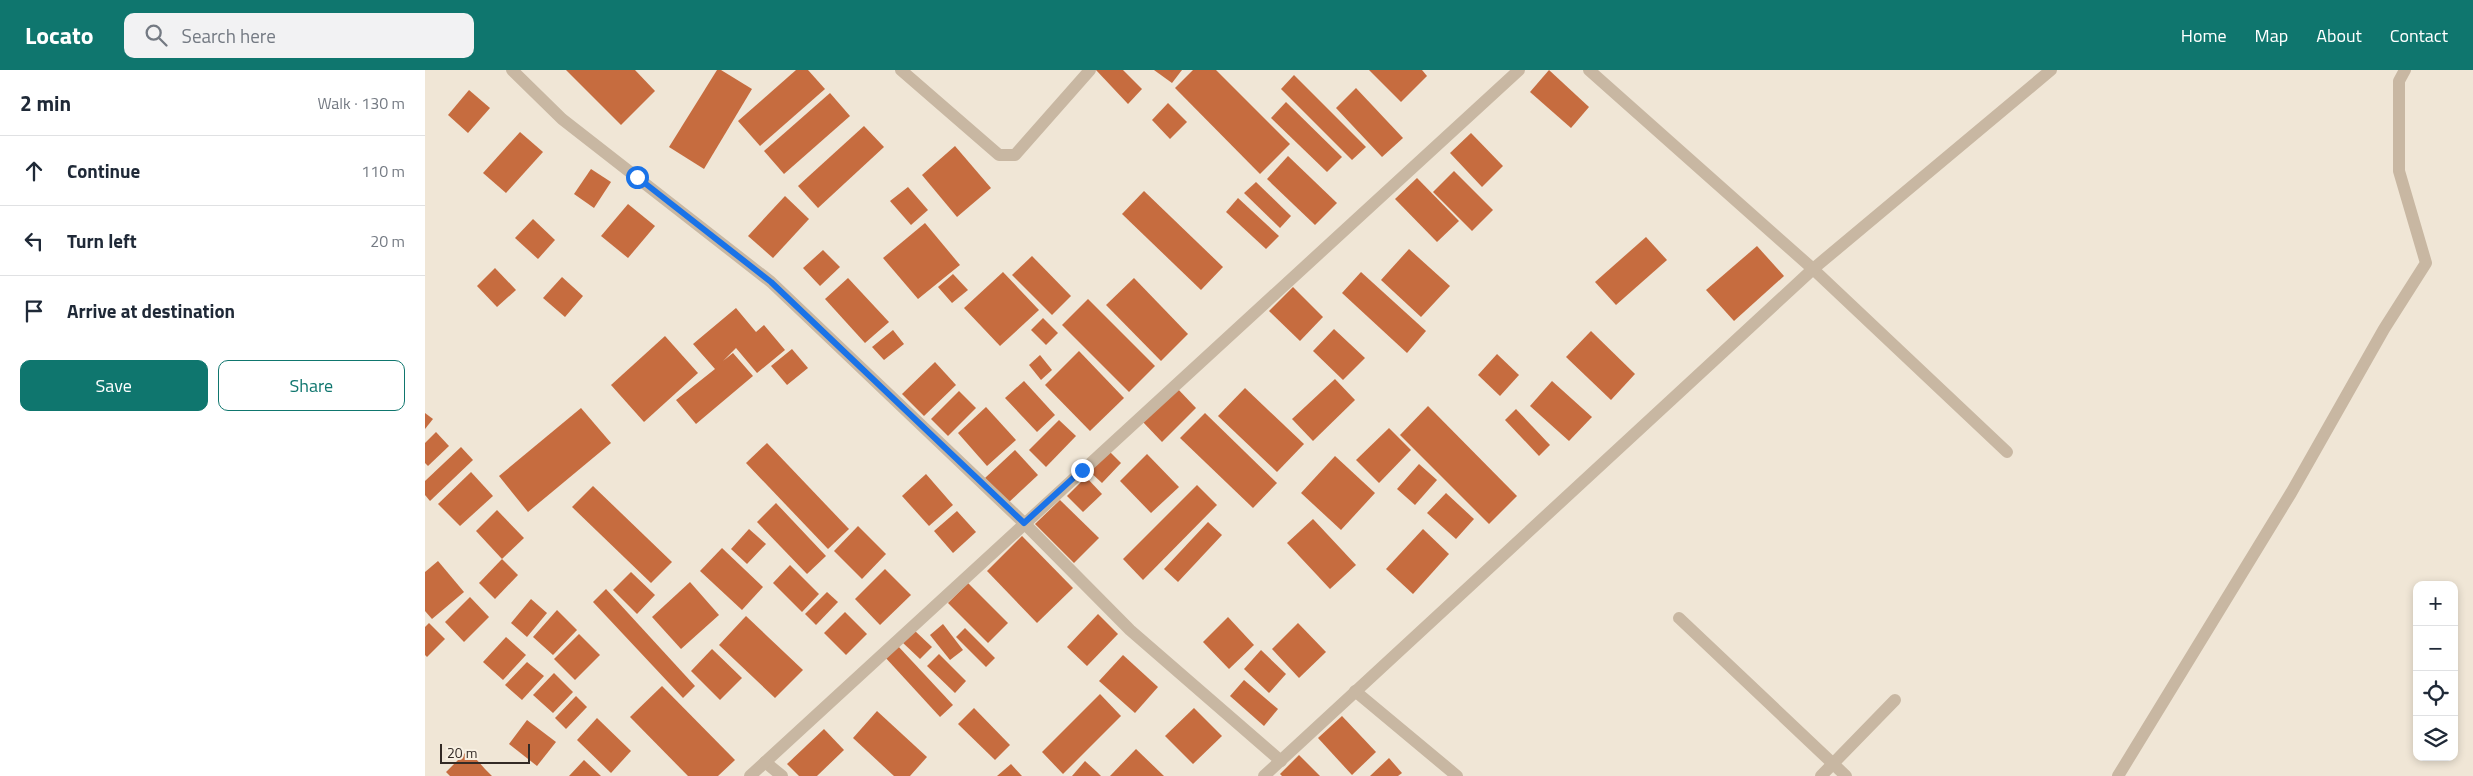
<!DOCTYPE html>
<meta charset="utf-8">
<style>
:root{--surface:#fff;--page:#f2f2f3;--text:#1f2937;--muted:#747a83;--line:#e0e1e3;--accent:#0f766e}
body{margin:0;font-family:"Titillium Web",sans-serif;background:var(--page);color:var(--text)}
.controls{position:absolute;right:15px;bottom:15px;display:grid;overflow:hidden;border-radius:10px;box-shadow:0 2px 8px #0003}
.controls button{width:45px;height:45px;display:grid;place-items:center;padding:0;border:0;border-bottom:1px solid var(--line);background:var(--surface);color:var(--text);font:25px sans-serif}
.scale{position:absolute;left:15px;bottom:12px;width:90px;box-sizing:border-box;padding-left:5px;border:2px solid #332a25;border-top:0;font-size:14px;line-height:18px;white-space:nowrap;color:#332a25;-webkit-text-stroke:4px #f8f0e2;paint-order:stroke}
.stop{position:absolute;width:15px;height:15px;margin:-11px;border:4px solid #1a73e8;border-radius:50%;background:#fff}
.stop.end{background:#1a73e8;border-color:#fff;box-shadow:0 1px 5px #0008}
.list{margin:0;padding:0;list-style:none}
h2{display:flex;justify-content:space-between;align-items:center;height:65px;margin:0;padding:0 20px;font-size:21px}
h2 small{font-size:16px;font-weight:400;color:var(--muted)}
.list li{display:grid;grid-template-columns:32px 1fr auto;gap:15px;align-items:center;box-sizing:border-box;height:70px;padding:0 20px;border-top:1px solid var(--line)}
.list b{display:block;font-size:19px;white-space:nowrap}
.list em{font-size:16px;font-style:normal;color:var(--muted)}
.actions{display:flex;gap:10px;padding:15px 20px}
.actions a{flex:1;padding:11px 0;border:1px solid var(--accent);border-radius:10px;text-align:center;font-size:18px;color:var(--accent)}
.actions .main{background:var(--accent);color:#fff}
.icon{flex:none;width:28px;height:28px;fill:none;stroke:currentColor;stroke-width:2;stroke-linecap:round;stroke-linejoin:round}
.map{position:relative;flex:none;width:2048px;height:706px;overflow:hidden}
header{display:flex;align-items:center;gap:30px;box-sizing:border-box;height:70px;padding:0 25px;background:var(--accent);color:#fff}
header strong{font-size:24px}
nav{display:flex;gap:28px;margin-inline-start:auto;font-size:18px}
.search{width:350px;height:45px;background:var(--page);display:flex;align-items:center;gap:12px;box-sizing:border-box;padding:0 18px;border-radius:10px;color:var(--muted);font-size:19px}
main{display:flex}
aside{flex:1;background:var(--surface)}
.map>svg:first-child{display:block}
</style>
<header>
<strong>Locato</strong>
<div class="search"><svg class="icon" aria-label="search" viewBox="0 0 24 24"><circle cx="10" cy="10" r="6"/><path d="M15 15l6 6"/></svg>Search here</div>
<nav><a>Home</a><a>Map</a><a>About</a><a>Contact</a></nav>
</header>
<main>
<aside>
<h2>2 min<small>Walk · 130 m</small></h2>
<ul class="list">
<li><svg class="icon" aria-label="ahead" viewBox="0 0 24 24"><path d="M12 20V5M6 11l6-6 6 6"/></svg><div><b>Continue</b></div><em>110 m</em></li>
<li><svg class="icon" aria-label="left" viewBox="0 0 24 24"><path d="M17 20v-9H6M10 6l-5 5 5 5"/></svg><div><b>Turn left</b></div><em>20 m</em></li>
<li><svg class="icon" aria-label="arrive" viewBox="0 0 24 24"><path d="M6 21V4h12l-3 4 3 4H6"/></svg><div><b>Arrive at destination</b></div></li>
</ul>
<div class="actions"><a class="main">Save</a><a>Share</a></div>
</aside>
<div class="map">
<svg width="2048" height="706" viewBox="0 0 2048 706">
<rect width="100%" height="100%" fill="#f0e6d6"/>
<g fill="#c66c3f">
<path d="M141,0h69l20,21 -34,34z"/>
<path d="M292,0h4l31,19 -48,80 -35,-22z"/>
<path d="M371,0h12l17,19 -65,57 -22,-25z"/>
<path d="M671,0h27l19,19 -14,15z"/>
<path d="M729,0h28l-10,13z"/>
<path d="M768,0h23l74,74 -30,30 -85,-86z"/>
<path d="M944,0h53l5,6 -26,26z"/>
<path d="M1124,0l40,37 -18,21 -41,-36z"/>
<path d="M869,5l72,72 -14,13 -71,-71z"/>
<path d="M931,18l47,50 -21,19 -46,-49z"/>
<path d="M44,20l21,18 -22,25 -20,-18z"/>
<path d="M405,23l20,23 -66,58 -20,-23z"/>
<path d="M861,32l56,55 -15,15 -56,-54z"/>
<path d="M743,33l19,19 -17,17 -18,-19z"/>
<path d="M439,56l20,21 -66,61 -20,-22z"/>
<path d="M95,62l23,20 -37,41 -23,-20z"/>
<path d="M1046,63l32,33 -21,21 -32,-34z"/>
<path d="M530,76l36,42 -34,29 -35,-42z"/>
<path d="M863,86l49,47 -22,22 -48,-46z"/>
<path d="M166,99l20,13 -17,26 -20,-14z"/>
<path d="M1029,101l39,39 -21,21 -39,-39z"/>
<path d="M992,108l42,43 -22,21 -42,-43z"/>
<path d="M831,112l35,34 -11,12 -36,-35z"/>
<path d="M483,117l20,23 -17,15 -21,-24z"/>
<path d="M719,121l79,76 -22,23 -79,-76z"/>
<path d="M360,126l24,23 -36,39 -25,-22z"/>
<path d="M813,128l41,38 -13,13 -40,-37z"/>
<path d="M203,134l27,22 -27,32 -27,-22z"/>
<path d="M108,149l22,21 -17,19 -23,-21z"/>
<path d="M500,153l35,42 -42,34 -35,-41z"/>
<path d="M1221,167l21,23 -51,45 -21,-23z"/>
<path d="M1332,176l27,30 -50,45 -28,-31z"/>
<path d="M984,179l41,37 -29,31 -40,-37z"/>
<path d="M398,180l17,17 -20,19 -17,-18z"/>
<path d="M607,186l39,40 -19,19 -40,-40z"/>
<path d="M70,198l21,22 -19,17 -20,-21z"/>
<path d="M578,202l36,38 -39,36 -36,-38z"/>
<path d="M936,202l65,59 -19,22 -65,-60z"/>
<path d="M528,204l15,16 -16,13 -14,-16z"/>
<path d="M137,207l21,19 -18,21 -22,-19z"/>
<path d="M423,208l41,44 -24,21 -40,-44z"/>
<path d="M709,208l54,56 -27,27 -55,-56z"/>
<path d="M868,217l30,30 -23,24 -31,-30z"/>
<path d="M663,229l67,67 -26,26 -67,-67z"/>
<path d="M311,238l20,24 8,-7 21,25 -28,23 -21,-25 -13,13 10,-8 20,23 -57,48 -20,-24 39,-31 -22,-25z"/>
<path d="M618,248l15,15 -12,12 -15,-15z"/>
<path d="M909,259l31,29 -22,22 -30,-29z"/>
<path d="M468,260l11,14 -20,16 -12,-13z"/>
<path d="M1166,261l44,43 -24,26 -45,-43z"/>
<path d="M240,266l33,37 -54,49 -33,-37z"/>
<path d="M367,279l16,19 -21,17 -16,-19z"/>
<path d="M654,281l45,47 -34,33 -45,-46z"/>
<path d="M1072,284l22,21 -19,21 -22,-21z"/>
<path d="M615,285l12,15 -11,10 -12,-15z"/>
<path d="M510,292l21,23 -32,31 -22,-22z"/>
<path d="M910,309l20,21 -42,41 -21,-22z"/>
<path d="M599,311l31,34 -18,17 -32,-34z"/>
<path d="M1127,311l40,36 -23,24 -39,-35z"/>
<path d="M751,317l20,21 -34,34 -20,-21z"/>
<path d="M820,318l59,56 -27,28 -59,-56z"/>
<path d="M534,321l17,17 -28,28 -17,-17z"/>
<path d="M1003,336l89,90 -28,28 -89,-89z"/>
<path d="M561,337l30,33 -29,26 -29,-33z"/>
<path d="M156,338l30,35 -83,69 -29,-36z"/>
<path d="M1091,339l34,36 -11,11 -34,-36z"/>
<path d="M0,343l8,6 -8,10z"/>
<path d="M780,343l72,70 -24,25 -73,-70z"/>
<path d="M634,350l17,16 -30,31 -17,-17z"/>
<path d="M964,358l22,22 -32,33 -23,-23z"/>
<path d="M11,362l13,14 -21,20 -3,-3v-20z"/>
<path d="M342,373l82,86 -21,20 -82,-86z"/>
<path d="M36,377l12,13 -43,41 -5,-6v-14z"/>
<path d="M682,379l14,14 -19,20 -15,-14z"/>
<path d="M590,380l23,25 -30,28 -23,-25z"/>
<path d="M722,384l32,33 -28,26 -31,-32z"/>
<path d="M910,386l40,37 -34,37 -40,-37z"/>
<path d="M994,394l18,16 -22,25 -18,-16z"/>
<path d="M46,402l22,24 -33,30 -22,-22z"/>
<path d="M501,404l27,31 -24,21 -27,-30z"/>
<path d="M661,407l16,17 -19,18 -16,-16z"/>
<path d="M772,415l20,20 -74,75 -20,-21z"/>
<path d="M168,416l79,76 -21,21 -79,-76z"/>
<path d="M1021,423l28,26 -18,20 -29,-26z"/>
<path d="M635,430l39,38 -25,25 -39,-39z"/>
<path d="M351,433l50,53 -19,18 -50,-52z"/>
<path d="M72,440l27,28 -22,21 -26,-28z"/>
<path d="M532,441l19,21 -23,21 -19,-22z"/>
<path d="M888,449l43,46 -26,24 -43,-46z"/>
<path d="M783,452l14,13 -44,47 -14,-13z"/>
<path d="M433,456l28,28 -24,25 -28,-28z"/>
<path d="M324,459l17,15 -19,20 -16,-15z"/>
<path d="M998,459l26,25 -36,40 -27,-25z"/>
<path d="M597,466l51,52 -36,35 -50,-52z"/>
<path d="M297,478l41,39 -21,23 -42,-39z"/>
<path d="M77,489l16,16 -23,24 -16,-16z"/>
<path d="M13,491l26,31 -32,27 -7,-8v-39z"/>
<path d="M365,495l29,29 -17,18 -29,-29z"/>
<path d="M460,499l26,26 -31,30 -25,-26z"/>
<path d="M206,502l24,23 -18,19 -24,-24z"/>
<path d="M265,512l29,33 -38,34 -29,-32z"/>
<path d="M543,513l40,40 -20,20 -40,-40z"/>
<path d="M181,519l89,97 -12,12 -90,-96z"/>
<path d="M402,522l11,10 -22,23 -11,-11z"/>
<path d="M45,527l19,20 -25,25 -19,-20z"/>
<path d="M106,529l16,14 -20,24 -16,-14z"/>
<path d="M132,540l20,20 -24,25 -20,-18z"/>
<path d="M420,542l22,22 -21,21 -22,-22z"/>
<path d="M673,544l20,20 -31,32 -20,-19z"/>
<path d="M321,546l57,54 -28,28 -56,-53z"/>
<path d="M803,547l26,28 -25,24 -26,-27z"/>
<path d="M4,553l16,16 -18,18 -2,-2v-28z"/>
<path d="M873,553l28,29 -27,26 -27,-29z"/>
<path d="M518,554l20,26 -13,10 -20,-25z"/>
<path d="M540,558l30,30 -9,9 -30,-30z"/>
<path d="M489,560l18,17 -12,12 -18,-17z"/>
<path d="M154,564l21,21 -25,25 -21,-21z"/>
<path d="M81,567l20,18 -23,25 -20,-18z"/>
<path d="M472,575l56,60 -13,12 -56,-61z"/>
<path d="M287,579l30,29 -22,22 -29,-29z"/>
<path d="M836,580l25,24 -17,19 -25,-24z"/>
<path d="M514,584l27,27 -11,12 -28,-27z"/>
<path d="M698,585l35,32 -23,26 -36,-32z"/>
<path d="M102,592l17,14 -22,24 -17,-15z"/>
<path d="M129,603l19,19 -20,21 -20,-18z"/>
<path d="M819,610l34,29 -14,17 -34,-30z"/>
<path d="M237,616l73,74 -17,16h-30l-58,-59z"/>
<path d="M675,624l21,22 -58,58 -21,-22z"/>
<path d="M151,626l11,11 -21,22 -11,-11z"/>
<path d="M549,638l36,37 -15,15 -37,-36z"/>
<path d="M769,638l28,28 -29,28 -28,-28z"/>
<path d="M452,641l50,46 -17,19h-16l-41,-38z"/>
<path d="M917,646l34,36 -24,23 -34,-37z"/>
<path d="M172,648l34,33 -20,22 -34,-33z"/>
<path d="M102,650l29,22 -19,24 -28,-22z"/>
<path d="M399,659l20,21 -27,26h-18l-12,-12z"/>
<path d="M711,679l28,27h-54z"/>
<path d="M43,680l17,19 7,7h-42l-4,-4z"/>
<path d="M874,685l21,21h-38l-2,-2z"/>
<path d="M964,688l13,15 -4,3h-28z"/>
<path d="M159,690l17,16h-32z"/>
<path d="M660,691l12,11 4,4h-29z"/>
<path d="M586,694l11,12h-25z"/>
</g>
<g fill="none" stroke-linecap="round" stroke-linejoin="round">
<g stroke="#c8b7a2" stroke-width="12">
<path d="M87,0l50,49 209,163 253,241 106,107 151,131"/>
<path d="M476,0l98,85h16l75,-85"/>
<path d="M1164,0l224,199 194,183"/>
<path d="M1254,548l167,158"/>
<path d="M930,621l102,85"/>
<path d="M340,692l17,14"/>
<path d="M325,706l769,-706"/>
<path d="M839,706l549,-507 238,-199"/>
<path d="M1396,706l74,-76"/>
<path d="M1693,706l173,-283 93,-164 42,-66 -27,-92v-90l6,-11"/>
</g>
</g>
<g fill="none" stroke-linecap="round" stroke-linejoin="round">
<path stroke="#1a73e8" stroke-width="6" d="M212,107l134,105 253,241 58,-53"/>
</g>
</svg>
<div class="controls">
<button>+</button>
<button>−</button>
<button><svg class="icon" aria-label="locate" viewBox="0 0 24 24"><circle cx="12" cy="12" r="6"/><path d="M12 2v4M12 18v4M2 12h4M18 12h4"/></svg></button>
<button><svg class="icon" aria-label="layers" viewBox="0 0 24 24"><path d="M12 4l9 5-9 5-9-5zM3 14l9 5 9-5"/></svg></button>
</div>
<div class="scale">20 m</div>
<div class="stop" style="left:212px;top:107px"></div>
<div class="stop end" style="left:657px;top:400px"></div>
</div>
</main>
